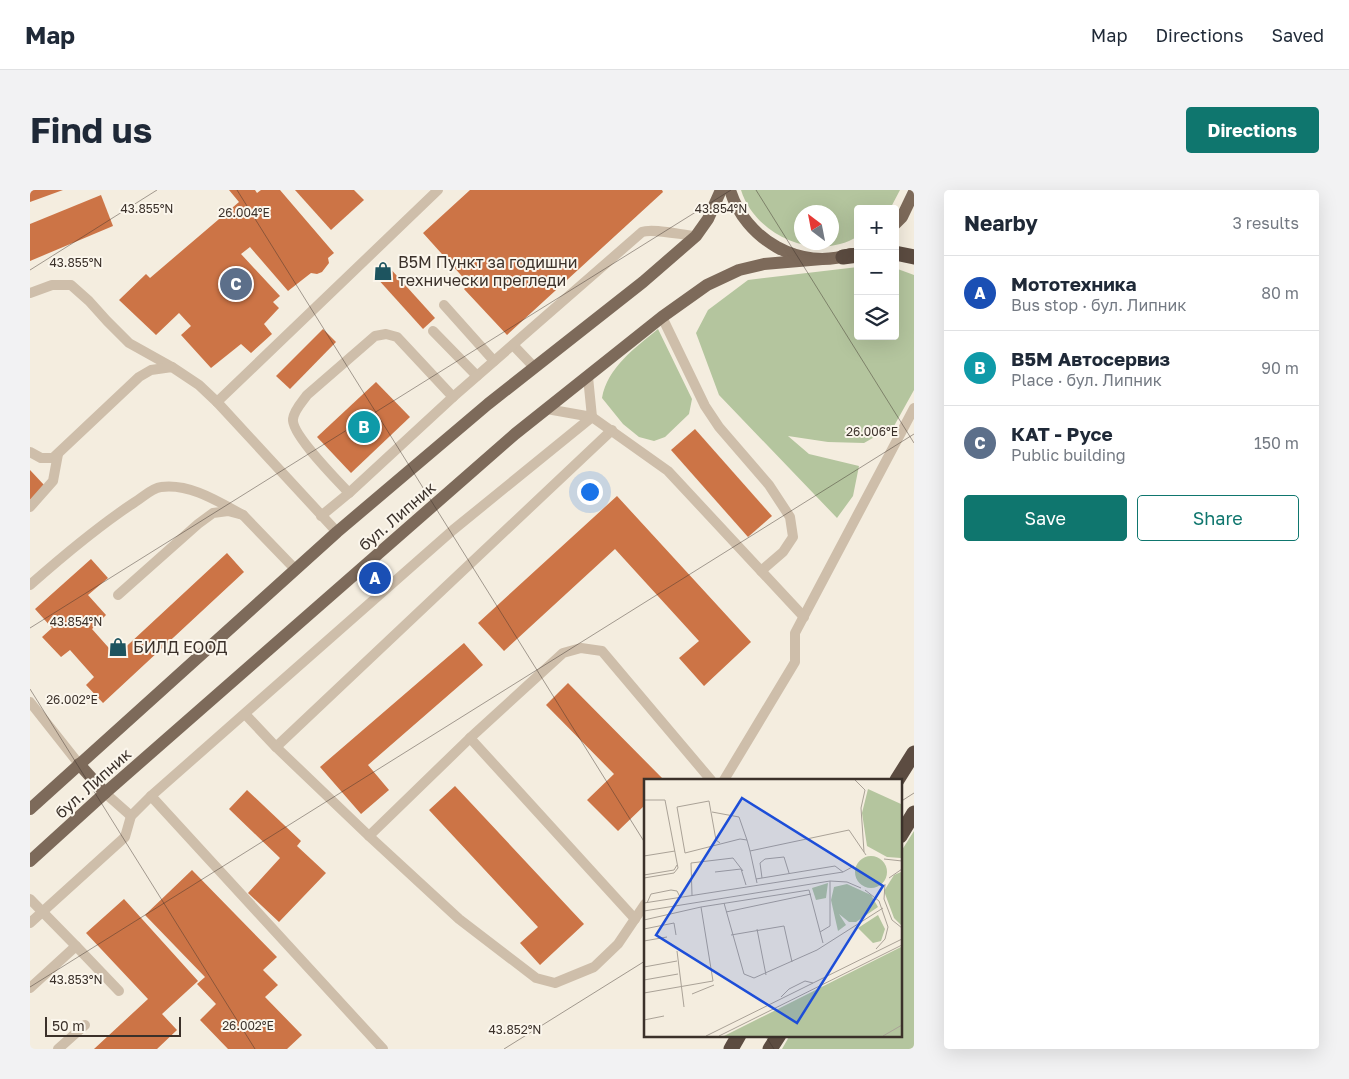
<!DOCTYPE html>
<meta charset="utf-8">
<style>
:root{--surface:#fff;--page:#f2f2f3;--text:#1f2937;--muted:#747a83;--line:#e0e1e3;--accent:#0f766e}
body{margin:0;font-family:"Golos Text",sans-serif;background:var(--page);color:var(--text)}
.controls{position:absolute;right:15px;top:15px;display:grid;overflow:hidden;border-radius:5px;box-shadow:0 5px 20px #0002}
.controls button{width:45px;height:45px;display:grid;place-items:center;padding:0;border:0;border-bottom:1px solid var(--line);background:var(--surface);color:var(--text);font:25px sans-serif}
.compass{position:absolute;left:764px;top:15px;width:45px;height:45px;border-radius:50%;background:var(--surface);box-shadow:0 5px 20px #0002;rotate:328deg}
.scale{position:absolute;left:15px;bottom:12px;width:136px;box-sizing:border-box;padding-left:5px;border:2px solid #3b312a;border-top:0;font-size:14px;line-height:18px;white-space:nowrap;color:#3b312a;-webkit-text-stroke:4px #fbf6ec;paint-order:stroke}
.you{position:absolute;left:559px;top:301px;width:18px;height:18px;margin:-12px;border:4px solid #fff;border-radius:50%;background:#1a73e8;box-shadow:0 0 0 8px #1a73e833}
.badge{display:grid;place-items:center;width:32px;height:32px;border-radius:50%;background:var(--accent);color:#fff;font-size:16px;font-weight:700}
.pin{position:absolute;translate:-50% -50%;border:2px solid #fff;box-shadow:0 1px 5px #0006}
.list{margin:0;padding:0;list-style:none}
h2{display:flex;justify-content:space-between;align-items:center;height:65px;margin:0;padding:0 20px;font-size:21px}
h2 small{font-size:16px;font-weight:400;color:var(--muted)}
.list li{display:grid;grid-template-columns:32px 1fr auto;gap:15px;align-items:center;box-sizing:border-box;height:75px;padding:0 20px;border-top:1px solid var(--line)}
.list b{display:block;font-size:19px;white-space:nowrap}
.list p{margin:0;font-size:16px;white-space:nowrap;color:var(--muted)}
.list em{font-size:16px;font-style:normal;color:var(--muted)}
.actions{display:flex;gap:10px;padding:15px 20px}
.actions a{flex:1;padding:11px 0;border:1px solid var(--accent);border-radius:5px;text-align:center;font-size:18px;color:var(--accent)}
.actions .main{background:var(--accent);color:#fff}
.icon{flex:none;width:28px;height:28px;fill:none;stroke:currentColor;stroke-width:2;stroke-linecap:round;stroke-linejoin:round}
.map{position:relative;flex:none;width:884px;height:859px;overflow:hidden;border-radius:5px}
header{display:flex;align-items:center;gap:30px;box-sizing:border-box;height:70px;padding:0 25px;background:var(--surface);border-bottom:1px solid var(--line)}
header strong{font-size:24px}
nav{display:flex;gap:28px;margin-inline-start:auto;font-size:18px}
.intro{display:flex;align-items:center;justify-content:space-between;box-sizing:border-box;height:120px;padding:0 30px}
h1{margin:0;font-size:35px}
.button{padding:12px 22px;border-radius:5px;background:var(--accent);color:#fff;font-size:18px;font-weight:700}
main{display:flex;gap:30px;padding:0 30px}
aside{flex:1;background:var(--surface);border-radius:5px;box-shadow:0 5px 20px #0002}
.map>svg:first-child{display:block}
</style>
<header>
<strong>Map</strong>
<nav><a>Map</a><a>Directions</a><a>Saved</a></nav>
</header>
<div class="intro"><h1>Find us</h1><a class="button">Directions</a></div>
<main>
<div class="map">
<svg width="884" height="859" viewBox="0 0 884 859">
<rect width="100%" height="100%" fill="#f4eddf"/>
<g fill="#b4c59e" fill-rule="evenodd">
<path d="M711,0h159l-10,19h-32v28c-6,2 -12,6 -18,7 -40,11 -87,-15 -99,-54zM802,22v30h-30v-30z"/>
<path d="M828,77v69h37v-68l19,7v115l-20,36 -30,17 -36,-1 -40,-6 21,18 50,12 -6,30 -16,22 -118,-123 -23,-62 12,-23 40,-30z"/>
<path d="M628,139l34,70 -3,15 -24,23 -11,4 -15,-4 -16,-13 -21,-26c5,-30 34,-51 56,-69z"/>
<path d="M884,641v218h-132l8,-14h110v-182z"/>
</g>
<g fill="#cc7446">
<path d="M0,0h33l-33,12z"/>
<path d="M199,0h26l2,3 4,-3h19l54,63 -6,5 1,5 -7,9 -5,2 -6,-1 -23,18 -38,-44 -9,7 39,42 -7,6 6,6 -15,16 8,10 -21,19 -10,-9 -30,24 -30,-33 10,-9 -12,-13 -23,22 -37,-35 27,-26 4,4 89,-76z"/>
<path d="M265,0h59l10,10 -33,30z"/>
<path d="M440,0h192l1,2 -156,143 -43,-46 5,-5 -46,-51z"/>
<path d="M71,5l12,31 -83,35v-37z"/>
<path d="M358,76l47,52 -12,11 -47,-52z"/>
<path d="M293,139l13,13 -46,47 -14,-13z"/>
<path d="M346,192l34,35 -59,56 -34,-36z"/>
<path d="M665,239l77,87 -24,21 -77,-87z"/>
<path d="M0,280l15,16 -15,14z"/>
<path d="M587,306l134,146 -47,44 -25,-28 20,-17 -84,-92 -111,102 -26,-28z"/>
<path d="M197,363l17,19 -141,131 -17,-18 8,-8 -24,-27 -9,7 -19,-20 10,-9 -17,-19 56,-50 17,19 -20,17 18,20 -14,14 24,27z"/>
<path d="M434,453l19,22 -115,100 21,25 -28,24 -41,-47z"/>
<path d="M538,493l96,97h-19v25l-27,26 -31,-31 27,-26 -68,-69z"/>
<path d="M425,596l129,138 -44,41 -20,-22 18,-16 -109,-117z"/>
<path d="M217,600l54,51 -4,5 29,27 -47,49 -31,-29 32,-35 -51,-49z"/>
<path d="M162,680l85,87 -14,13 15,15 -13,12 37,38 -15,14h-59l-28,-29 16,-16 -19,-20 8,-7 -60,-62z"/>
<path d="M94,709l74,82 -36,33 15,16 -20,19h-63l54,-50 -62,-66z"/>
</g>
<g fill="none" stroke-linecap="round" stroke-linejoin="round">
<g stroke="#cebeaa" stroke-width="10">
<path d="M0,103l22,-8h19l18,16 18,20 22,22 43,24"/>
<path d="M414,115l50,56"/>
<path d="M632,127l43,89 14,21 50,58 21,32 3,20 -10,15 -22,19"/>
<path d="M403,141l44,45"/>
<path d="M483,155l21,22"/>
<path d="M517,219l45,8 -4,-40"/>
<path d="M0,262l11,6h12l86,-81 12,-7 21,-3 27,18 18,17"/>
<path d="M319,303c-12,-13 -58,-59 -56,-74 1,-9 9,-17 14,-24l68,-59 11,-2 11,3 56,60"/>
<path d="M0,317l23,-26 5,-27"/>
<path d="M291,326l28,-23 104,-96 189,-165c10,-4 40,3 54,4"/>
<path d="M307,342l-120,-130 221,-212"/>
<path d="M0,395c34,-30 67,-58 105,-83 8,-5 17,-14 26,-15 29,-4 58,15 82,28"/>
<path d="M88,405l80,-71 15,-11 15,-2 15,4 52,54"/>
<path d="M0,512l49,62"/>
<path d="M215,524l31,33 93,89 90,83 77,59 19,5 39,-16 24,-23 27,-40"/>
<path d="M440,548l165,181"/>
<path d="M246,557l336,-317"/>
<path d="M694,590l71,-118v-29l119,-225"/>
<path d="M75,603l26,23"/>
<path d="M121,606l232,253"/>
<path d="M339,646l101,-98 93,-85 18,-5 21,3 109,129"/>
<path d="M0,709l46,47"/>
<path d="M0,733l95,-86 6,-21 20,-20 302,-266 139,-113 76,54 136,146"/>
<path d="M0,798l46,-42 43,45"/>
<path d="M28,859l27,-24"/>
</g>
<g stroke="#7d6a5a" stroke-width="12">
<path d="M700,0c15,49 70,82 121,64"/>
<path d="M865,34l7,-7 12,-25"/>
<path d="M49,574l26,29"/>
<path d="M0,619l307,-277 151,-128 155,-122 53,-46 12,-17 13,-29"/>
<path d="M0,671l75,-68 410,-359 147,-117 45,-32 32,-15 25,-6 58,-5"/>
</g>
<g stroke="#5c4c41" stroke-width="15">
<path d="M865,63l19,4"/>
<path d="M813,67l15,-2"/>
<path d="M867,590l17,-27"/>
<path d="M870,646l14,-23"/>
<path d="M701,859l8,-14"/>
<path d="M740,859l9,-14"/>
</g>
</g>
<path fill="none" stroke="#3b312a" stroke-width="1" stroke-opacity="0.45" d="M207,0l408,653M726,0l158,253M0,80l127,-80M0,438l701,-438M0,499l225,360M870,612l14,-9M0,797l884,-553M735,845l9,14M474,859l141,-88"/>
<defs>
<g id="shop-bare" transform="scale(1.5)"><path d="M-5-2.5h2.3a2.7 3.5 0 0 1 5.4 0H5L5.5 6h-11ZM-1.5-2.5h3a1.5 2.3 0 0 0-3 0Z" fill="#1d545f" stroke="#fbf6ec" stroke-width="2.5" paint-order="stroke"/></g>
</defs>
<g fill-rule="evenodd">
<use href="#shop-bare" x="353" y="81"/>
<use href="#shop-bare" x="88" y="457"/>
</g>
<g text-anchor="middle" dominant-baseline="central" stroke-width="4" stroke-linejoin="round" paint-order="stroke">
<g font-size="16" fill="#3b312a" stroke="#fbf6ec" text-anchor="start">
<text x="368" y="72">В5М Пункт за годишни<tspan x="368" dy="18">технически прегледи</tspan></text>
<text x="103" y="457">БИЛД ЕООД</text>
</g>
<g font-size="16" fill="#3b312a" stroke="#fbf6ec">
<text transform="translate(367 326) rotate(-41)">бул. Липник</text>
<text transform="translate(63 593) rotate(-42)">бул. Липник</text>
</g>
</g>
<g transform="translate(614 589)">
<rect width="258" height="258" fill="#f4eddf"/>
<path d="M224,10l33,15v54l-14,-1 -20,-11 -5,-33zM211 93a16 16 0 1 1 32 0a16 16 0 1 1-32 0ZM257,93v53l-7,-7 -10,-27 10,-16zM184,104l-2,15 -10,2 -4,-12zM203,105l24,11 7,12 -22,15h-7l-10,-8 7,11 -8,6 -7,-31 3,-13zM234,136l7,14 -4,12 -8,2 -15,-15zM257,168v89h-177z" fill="#b4c59e"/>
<path fill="none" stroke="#aaa297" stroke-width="1" d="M210,0l11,11 -4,18 3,44M0,21h21l13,68 -4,5 -30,5M68,33l27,5 8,23M76,64l-4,-3 -7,-39 -32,6 8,46 55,-14 7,1 3,11M0,77l31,-5M240,80l18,2M71,93l26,-3 5,16M0,96l30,-5 3,-5M118,99l-2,-15 5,-4 19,-2 5,16M245,99l13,-9M112,100l79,-13 8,6M113,104l-7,-32 99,-21 17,25M241,105l-1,15 8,21 10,8M221,111l14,11 9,26 -3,12 -9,10M48,116l-1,-32 42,-5 10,13M0,124l199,-31 11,-6M3,124l4,-9 20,-4 6,1 3,6M80,124l20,71 10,4 63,-28 66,-42M0,132l186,-30 17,1 14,6M82,133l85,-18M0,141l57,-13 108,-17 14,53M0,150l30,-6 2,12M113,150l9,46M176,153l10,-6v-45M87,156l53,-9 8,36M0,162l23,-4M33,172l7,56M0,188l33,-6M0,201l34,-6M0,214l69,-12 -12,-74M48,215l22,-9M137,218l8,-8 16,-8 8,2M0,241l20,-4M62,257l196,-97M75,257l183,-91M239,257l19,-11"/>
<path fill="#1d4ed8" fill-opacity="0.15" stroke="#1d4ed8" stroke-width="2.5" d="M98,19l141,88 -86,137 -141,-88z"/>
<rect width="258" height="258" fill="none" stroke="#3b312a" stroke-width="2.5"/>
</g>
<g font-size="12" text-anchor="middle" fill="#3b312a" stroke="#fbf6ec" stroke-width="4" stroke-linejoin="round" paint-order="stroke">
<text x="691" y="23">43.854°N</text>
<text x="117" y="23">43.855°N</text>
<text x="214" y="27">26.004°E</text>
<text x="46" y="77">43.855°N</text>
<text x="842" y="246">26.006°E</text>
<text x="46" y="436">43.854°N</text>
<text x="42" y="514">26.002°E</text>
<text x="46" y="794">43.853°N</text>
<text x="218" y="840">26.002°E</text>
<text x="485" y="844">43.852°N</text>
</g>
</svg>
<div class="controls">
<button>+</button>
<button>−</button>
<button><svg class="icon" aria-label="layers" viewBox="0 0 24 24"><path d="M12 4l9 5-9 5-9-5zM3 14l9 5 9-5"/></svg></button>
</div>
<svg class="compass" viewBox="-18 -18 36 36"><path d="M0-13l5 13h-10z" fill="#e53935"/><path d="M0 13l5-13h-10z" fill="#747a83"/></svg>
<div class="scale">50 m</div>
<div class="you"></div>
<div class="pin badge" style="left:345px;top:388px;background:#1a4fb4">A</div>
<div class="pin badge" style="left:334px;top:237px;background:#0f9aa8">B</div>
<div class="pin badge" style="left:206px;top:94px;background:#5c6f8a">C</div>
</div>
<aside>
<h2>Nearby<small>3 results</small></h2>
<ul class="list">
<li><span class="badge" style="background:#1a4fb4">A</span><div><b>Мототехника</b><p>Bus stop · бул. Липник</p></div><em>80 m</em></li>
<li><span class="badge" style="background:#0f9aa8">B</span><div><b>В5М Автосервиз</b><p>Place · бул. Липник</p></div><em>90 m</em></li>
<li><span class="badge" style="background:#5c6f8a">C</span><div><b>КАТ - Русе</b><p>Public building</p></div><em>150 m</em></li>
</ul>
<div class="actions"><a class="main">Save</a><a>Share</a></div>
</aside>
</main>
